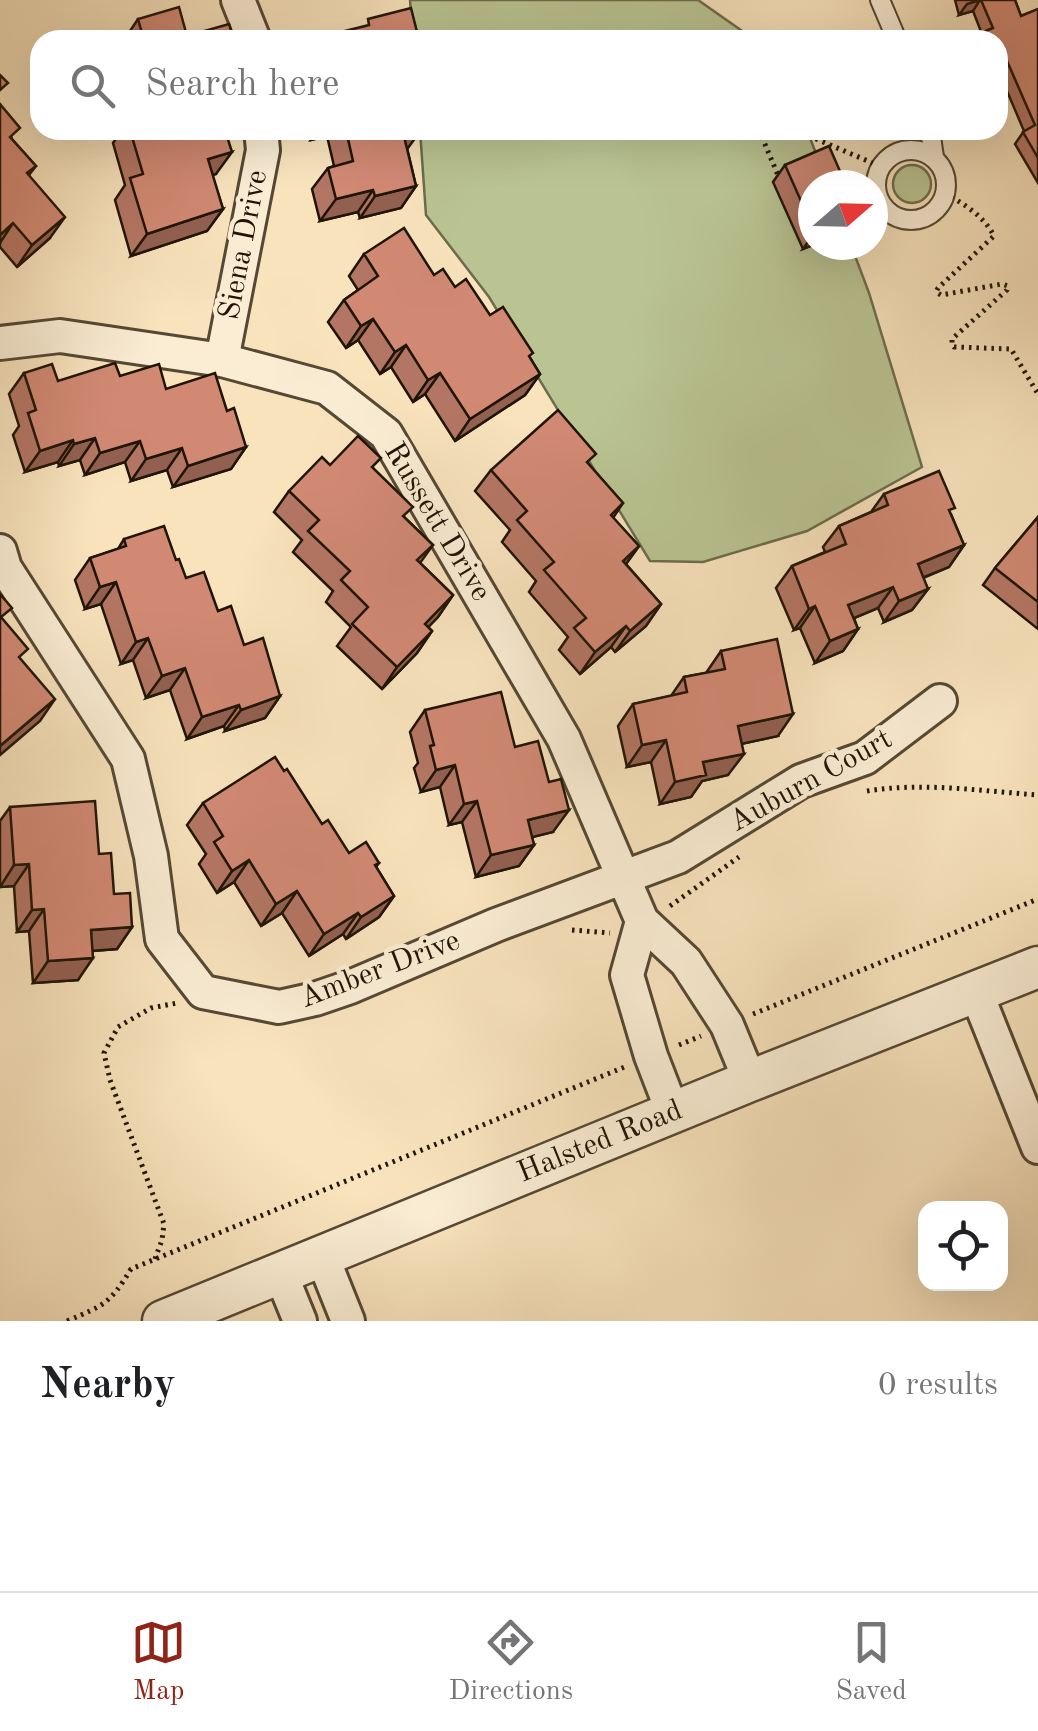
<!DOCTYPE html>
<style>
:root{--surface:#fff;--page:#f6f6f6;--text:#202124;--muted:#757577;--line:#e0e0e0;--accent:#8f2418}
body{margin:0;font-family:"Old Standard TT",serif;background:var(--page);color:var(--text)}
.controls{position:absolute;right:30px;bottom:30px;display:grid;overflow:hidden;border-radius:20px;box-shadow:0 10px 40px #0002}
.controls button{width:90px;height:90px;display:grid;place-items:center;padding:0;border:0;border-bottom:2px solid var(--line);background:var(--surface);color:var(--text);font:50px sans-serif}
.compass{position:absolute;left:798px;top:170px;width:90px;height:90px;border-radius:50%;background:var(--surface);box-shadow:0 10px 40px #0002;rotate:70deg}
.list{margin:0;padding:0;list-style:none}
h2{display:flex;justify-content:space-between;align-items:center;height:130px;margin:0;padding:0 40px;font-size:42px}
h2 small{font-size:32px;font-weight:400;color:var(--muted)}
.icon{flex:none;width:55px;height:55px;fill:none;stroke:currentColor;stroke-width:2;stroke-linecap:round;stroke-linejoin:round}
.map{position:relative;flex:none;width:1038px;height:1321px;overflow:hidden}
.search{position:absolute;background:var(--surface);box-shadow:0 10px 40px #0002;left:30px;right:30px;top:30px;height:110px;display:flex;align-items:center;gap:25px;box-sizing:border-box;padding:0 35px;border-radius:30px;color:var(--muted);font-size:38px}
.sheet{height:270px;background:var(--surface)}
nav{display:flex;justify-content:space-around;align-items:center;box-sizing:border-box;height:140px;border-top:2px solid var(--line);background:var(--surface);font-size:28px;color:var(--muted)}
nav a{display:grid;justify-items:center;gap:5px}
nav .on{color:var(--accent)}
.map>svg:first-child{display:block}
</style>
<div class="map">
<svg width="1038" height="1321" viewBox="0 0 1038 1321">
<rect width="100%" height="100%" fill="#f8e3bd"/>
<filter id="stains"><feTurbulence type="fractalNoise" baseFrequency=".002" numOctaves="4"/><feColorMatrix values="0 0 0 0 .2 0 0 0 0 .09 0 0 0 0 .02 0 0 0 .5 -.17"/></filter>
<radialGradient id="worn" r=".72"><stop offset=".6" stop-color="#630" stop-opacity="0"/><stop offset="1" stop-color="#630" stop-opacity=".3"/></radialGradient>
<g fill="#bac493" stroke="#6c6c4c" stroke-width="2.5">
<path d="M410,0h288l57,40h-342z"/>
<path d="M420,130h387l21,55h-15v60h38l18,48 53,174 -115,64 -104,31 -53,-1 -161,-264 -63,-82z"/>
<circle cx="912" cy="184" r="19"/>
</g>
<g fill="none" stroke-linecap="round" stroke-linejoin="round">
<g stroke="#554834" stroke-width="22">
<g id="service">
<path d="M880,0l17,40"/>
<path d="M930,130l4,27"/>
<circle cx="911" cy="185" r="35"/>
</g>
</g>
<g stroke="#554834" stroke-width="38">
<g id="minor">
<path d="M238,0l16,40"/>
<path d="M0,343l60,-7 162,24 105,28 59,46 178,305 78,182 44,41 41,63 23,56"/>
<path d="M222,360l41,-210 -2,-20"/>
<path d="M0,551l5,17 123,191 23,97 11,83 41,53 76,15 36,-8 35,-12 146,-62 182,-68 123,-76 64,-23 75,-57"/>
<path d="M642,921l-15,54 24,81 22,57"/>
<path d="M976,992l62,155"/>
<path d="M322,1256l26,65"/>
<path d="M280,1272l20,49"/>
</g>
</g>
<g stroke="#554834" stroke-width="45">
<path id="tertiary" d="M163,1321l587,-240 288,-114"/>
</g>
<g stroke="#1f1406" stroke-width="5" stroke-dasharray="2.5 5" stroke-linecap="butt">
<path d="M759,130l21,50"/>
<path d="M795,130l87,37"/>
<path d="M873,190l4,-1"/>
<path d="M945,193c20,12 38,22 49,43l-56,52 -2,4 5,3 61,-11 6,2 -1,4 -55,49v5l2,3 57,2 27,45"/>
<path d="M867,791c56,-9 115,0 171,4"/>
<path d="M670,906l69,-49"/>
<path d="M572,930l38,3"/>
<path d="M753,1014l285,-115"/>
<path d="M679,1045l22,-9"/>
<path d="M155,1259l7,-19 2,-16 -54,-144 -6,-27 14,-26 33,-19 26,-5"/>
<path d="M67,1321c37,-16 42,-16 64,-52l496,-203"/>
</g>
<use href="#service" stroke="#faedd4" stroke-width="18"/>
<use href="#minor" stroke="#faedd4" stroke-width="32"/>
<use href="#tertiary" stroke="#faedd4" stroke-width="40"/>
</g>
<g fill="#b47664" stroke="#1f1406" stroke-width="2.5">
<path d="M955,0h60l6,16 17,-7v174l-23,-39 9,-13 -26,-61v-30h-20l4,-6 -9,-23 -14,4z"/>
<path d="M138,19l49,17 47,4h-110z"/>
<path d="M0,104l12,35 24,27 -7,9 21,63 -33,29 -17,-20z"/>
<path d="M122,130h103l-9,44 -4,1 11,34 -16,22 -76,25 -16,-56 10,-15 -12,-42z"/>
<path d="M308,130h113l-14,18 9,38 -15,22 -41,10 -2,-6 -38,9 -8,-32 16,-21 6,-2 -7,-30 -16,4z"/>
<path d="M785,165l28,20v60l-10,4 -30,-67z"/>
<path d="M364,254l70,21 21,12 35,28 40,43 10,16 -15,21 -70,46 -30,-47 -12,8 -22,-35 -11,7 -22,-34 -12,8 -18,-26 16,-22 14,-10 -9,-14z"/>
<path d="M24,373l34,8 62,-5 46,13 61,22 19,36 -15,22 -58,18 -6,-17 -36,11 -6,-19 -40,13 -5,-15 -21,6 -1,-4 -33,10 -12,-37 6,-9 -10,-32z"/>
<path d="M330,465l43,3 32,50 28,27 -13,18 33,32 -15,22 -10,10 4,4 -15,22 -35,36 -45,-43 14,-19 -25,-25 7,-11 -40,-39 9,-12 -28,-28 15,-21z"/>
<path d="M589,465l34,38 -10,15 26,28 -13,18 35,40 -15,22 -31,26 -4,-5 -31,27 -21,-24 9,-13 -39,-45 7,-11 -34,-39 8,-12 -35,-39 16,-21z"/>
<path d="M884,494l67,20 13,31 -15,22 -26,11 5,11 -16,21 -28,12 -6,-14 -24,10 4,11 -15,22 -28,12 -15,-35 -6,2 -18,-42 16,-22 33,-14 -2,-5 16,-21 32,-14z"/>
<path d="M1038,517v112l-55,-44 12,-17z"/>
<path d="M124,539l52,21 10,18 32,33 26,34 36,51 -15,22 -40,13 -1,-5 -37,13 -17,-49 -24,8 -13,-38 -12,4 -20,-60 -16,5 -10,-29 15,-22 28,-9z"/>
<path d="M721,651l57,85 -37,8 -13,31 -26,6 -11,16 -31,7 -9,-42 -24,5 -9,-41 15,-22 38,-8 13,-19 22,-4z"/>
<path d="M425,710l90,37 38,85 -21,5 2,8 -15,21 -43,11 -14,-55 -13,3 -9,-38 -19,5 -7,-24 4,-5 -8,-31z"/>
<path d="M203,803l119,21 27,29 30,10 -3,4 18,29 -15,21 -33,22 -3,-5 -34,22 -27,-43 -21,13 -27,-44 -17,11 -18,-29 7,-10 -19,-29z"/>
<path d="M10,807l89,47 15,40 18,33 -15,22 -24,2 -15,29 -45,3 -4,-52 -12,1 -3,-46 -14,1v-66z"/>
</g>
<g fill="#926051" stroke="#1f1406" stroke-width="2.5">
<path d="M980,0l-7,11 -14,4 8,-11z"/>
<path d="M318,130h13l-4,6 -16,4z"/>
<path d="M410,130h11l-13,18 -20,5 15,-21z"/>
<path d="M232,152l-16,22 -24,7 16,-22z"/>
<path d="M416,186l-15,22 -41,10 15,-22z"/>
<path d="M373,190l-15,22 -38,9 16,-22z"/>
<path d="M223,209l-16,22 -76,25 16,-22z"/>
<path d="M65,217l-15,21 -33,29 15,-22z"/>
<path d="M13,223l-13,20v-8z"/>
<path d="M813,235v10l-10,4z"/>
<path d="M373,319l-15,21 -12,8 15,-22z"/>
<path d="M406,345l-15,22 -11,7 15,-22z"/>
<path d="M440,373l-15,21 -12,8 15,-22z"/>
<path d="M540,374l-15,21 -70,46 15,-22z"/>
<path d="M95,438l-15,22 -21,6 15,-22z"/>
<path d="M73,440l-15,22 -33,10 15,-21z"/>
<path d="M140,441l-15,21 -40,13 15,-22z"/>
<path d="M246,447l-15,22 -58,18 15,-21z"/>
<path d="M182,448l-15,22 -36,11 15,-22z"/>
<path d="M964,545l-15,22 -47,19 16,-22z"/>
<path d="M639,546l-16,22v-7z"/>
<path d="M116,582l-15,22 -16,5 15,-22z"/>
<path d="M893,587l-15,21 -45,19 15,-22z"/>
<path d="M928,589l-16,21 -28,12 15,-21z"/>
<path d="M453,595l-15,22 -28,29 15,-22z"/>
<path d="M661,604l-15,22 -31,26 15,-21z"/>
<path d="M815,606l-15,22 -6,2 15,-21z"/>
<path d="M626,626l-15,21 -31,27 15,-22z"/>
<path d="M858,629l-15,22 -28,12 15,-22z"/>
<path d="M432,631l-15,22 -35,36 15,-22z"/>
<path d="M148,638l-15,22 -12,4 15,-22z"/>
<path d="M185,668l-15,22 -24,8 16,-22z"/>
<path d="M280,696l-15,22 -40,13 16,-21z"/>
<path d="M55,699l-15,22 -40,34v-9z"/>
<path d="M239,705l-15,21 -37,13 15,-22z"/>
<path d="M793,714l-15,22 -56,12 16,-22z"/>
<path d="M666,740l-15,22 -24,5 15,-22z"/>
<path d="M744,754l-16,21 -26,6 -11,16 -31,7 15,-22 28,-20z"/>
<path d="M455,765l-15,22 -19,5 15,-22z"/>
<path d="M477,801l-15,21 -13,3 15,-21z"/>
<path d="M569,810l-16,22 -40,10 15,-22z"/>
<path d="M534,845l-15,21 -43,11 15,-22z"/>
<path d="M249,860l-15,22 -17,11 15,-22z"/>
<path d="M29,864l-15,22 -14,1 14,-22z"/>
<path d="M297,891l-15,22 -21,13 15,-22z"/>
<path d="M394,896l-15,21 -33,22 15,-22z"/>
<path d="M44,909l-15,22 -12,1 15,-22z"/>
<path d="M358,913l-15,21 -34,22 15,-22z"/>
<path d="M132,927l-15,22 -41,3 15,-22z"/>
<path d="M93,958l-15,22 -45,3 15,-22z"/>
</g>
<g fill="#d18974" stroke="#1f1406" stroke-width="2.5">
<path d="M981,0h34l6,16 17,-7v149l-15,-26 12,-7 -35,-80 -2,1v-6h-12l-3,-8 10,-4z"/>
<path d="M179,7l8,29 42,-12 5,16h-90l-6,-21z"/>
<path d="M411,8l8,32h-85l-1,-6 36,-9 -1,-6z"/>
<path d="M0,75l8,8 -8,7z"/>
<path d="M0,104l20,24 -10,9 26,29 -9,7 38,44 -33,28 -19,-22 -13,12z"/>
<path d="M130,130h95l7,22 -24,7 15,50 -76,25 -17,-56 13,-4z"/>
<path d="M346,130h64l-7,2 13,54 -41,10 -2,-6 -37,9 -8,-31 25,-7z"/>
<path d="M829,146l17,39h-33v43l-28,-63z"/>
<path d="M404,228l30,47 9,-6 12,18 11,-8 24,36 13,-8 30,46 -4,3 11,18 -70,45 -30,-46 -12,7 -22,-35 -11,7 -22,-33 -12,7 -17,-26 34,-24 -14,-22z"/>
<path d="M115,363l5,13 39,-12 7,25 49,-16 12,38 7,-3 12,39 -58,19 -6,-18 -36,11 -6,-18 -40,12 -5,-15 -21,6 -1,-4 -33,11 -12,-38 8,-3 -12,-37 28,-9 6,17z"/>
<path d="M558,410l38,44 -9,8 36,41 -12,12 28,31 -16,15 38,43 -31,27 -4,-5 -31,26 -21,-24 12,-10 -42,-48 10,-8 -37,-42 10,-9 -36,-41z"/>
<path d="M358,436l23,22 -9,9 41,40 -10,9 30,29 -16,15 36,35 -28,29 7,7 -35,36 -45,-43 16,-17 -27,-27 9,-9 -42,-40 11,-11 -30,-29 33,-34 8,8z"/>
<path d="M939,471l16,37 -6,2 15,35 -46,19 10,25 -29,12 -6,-14 -45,18 10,24 -28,12 -15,-35 -6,3 -17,-43 54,-22 -7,-18 49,-21 -4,-11z"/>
<path d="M1038,517v85l-43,-34z"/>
<path d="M164,526l12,34 3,-1 7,19 18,-6 14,39 13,-5 13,39 19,-7 17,58 -39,14 -2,-5 -37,12 -17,-49 -23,8 -14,-38 -12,4 -20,-60 -16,5 -10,-29 36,-12 -2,-7z"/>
<path d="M0,594l12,14 -11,9 27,32 -9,8 36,42 -55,47z"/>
<path d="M777,639l16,75 -55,12 6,28 -41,8 3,13 -31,7 -9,-42 -24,5 -9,-41 54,-12 -3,-15 41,-8 -4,-18z"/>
<path d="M501,692l14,55 23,-6 11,41 12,-3 8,31 -41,10 6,25 -43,10 -14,-54 -13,3 -9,-39 -19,5 -6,-24 4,-1 -9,-35z"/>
<path d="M275,757l9,14 3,-2 35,55 6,-4 21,33 17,-11 13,21 -4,2 19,31 -33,21 -3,-4 -34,21 -27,-43 -21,13 -27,-44 -17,11 -18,-29 9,-6 -20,-33z"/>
<path d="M95,801l4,53 12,-1 3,41 16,-1 2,34 -41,3 2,28 -45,3 -4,-52 -12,1 -3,-46 -15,1 -4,-58z"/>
</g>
<g text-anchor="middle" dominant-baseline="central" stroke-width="9" stroke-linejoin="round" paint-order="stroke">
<g font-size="30" fill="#1f1406" stroke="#faedd4">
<text transform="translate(244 245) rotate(-79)">Siena Drive</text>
<text transform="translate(437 522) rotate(59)">Russett Drive</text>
<text transform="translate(811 781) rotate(-29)">Auburn Court</text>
<text transform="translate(380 970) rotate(-21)">Amber Drive</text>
<text transform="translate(600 1142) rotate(-22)">Halsted Road</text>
</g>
</g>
<rect width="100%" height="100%" filter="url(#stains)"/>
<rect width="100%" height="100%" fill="url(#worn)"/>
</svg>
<div class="controls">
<button><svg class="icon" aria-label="locate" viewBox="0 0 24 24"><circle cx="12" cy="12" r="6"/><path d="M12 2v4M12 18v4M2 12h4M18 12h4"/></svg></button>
</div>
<svg class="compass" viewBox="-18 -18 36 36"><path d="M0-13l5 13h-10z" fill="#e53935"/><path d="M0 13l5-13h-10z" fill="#757577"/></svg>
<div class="search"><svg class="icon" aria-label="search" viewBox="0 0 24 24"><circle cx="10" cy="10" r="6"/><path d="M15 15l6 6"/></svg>Search here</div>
</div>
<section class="sheet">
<h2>Nearby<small>0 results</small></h2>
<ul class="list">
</ul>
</section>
<nav>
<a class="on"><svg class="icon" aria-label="map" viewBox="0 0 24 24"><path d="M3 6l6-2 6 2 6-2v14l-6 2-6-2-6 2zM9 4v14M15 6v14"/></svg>Map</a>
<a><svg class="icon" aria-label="directions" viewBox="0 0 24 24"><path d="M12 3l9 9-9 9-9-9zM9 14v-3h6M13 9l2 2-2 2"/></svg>Directions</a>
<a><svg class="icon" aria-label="saved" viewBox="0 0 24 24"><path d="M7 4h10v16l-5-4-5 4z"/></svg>Saved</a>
</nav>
